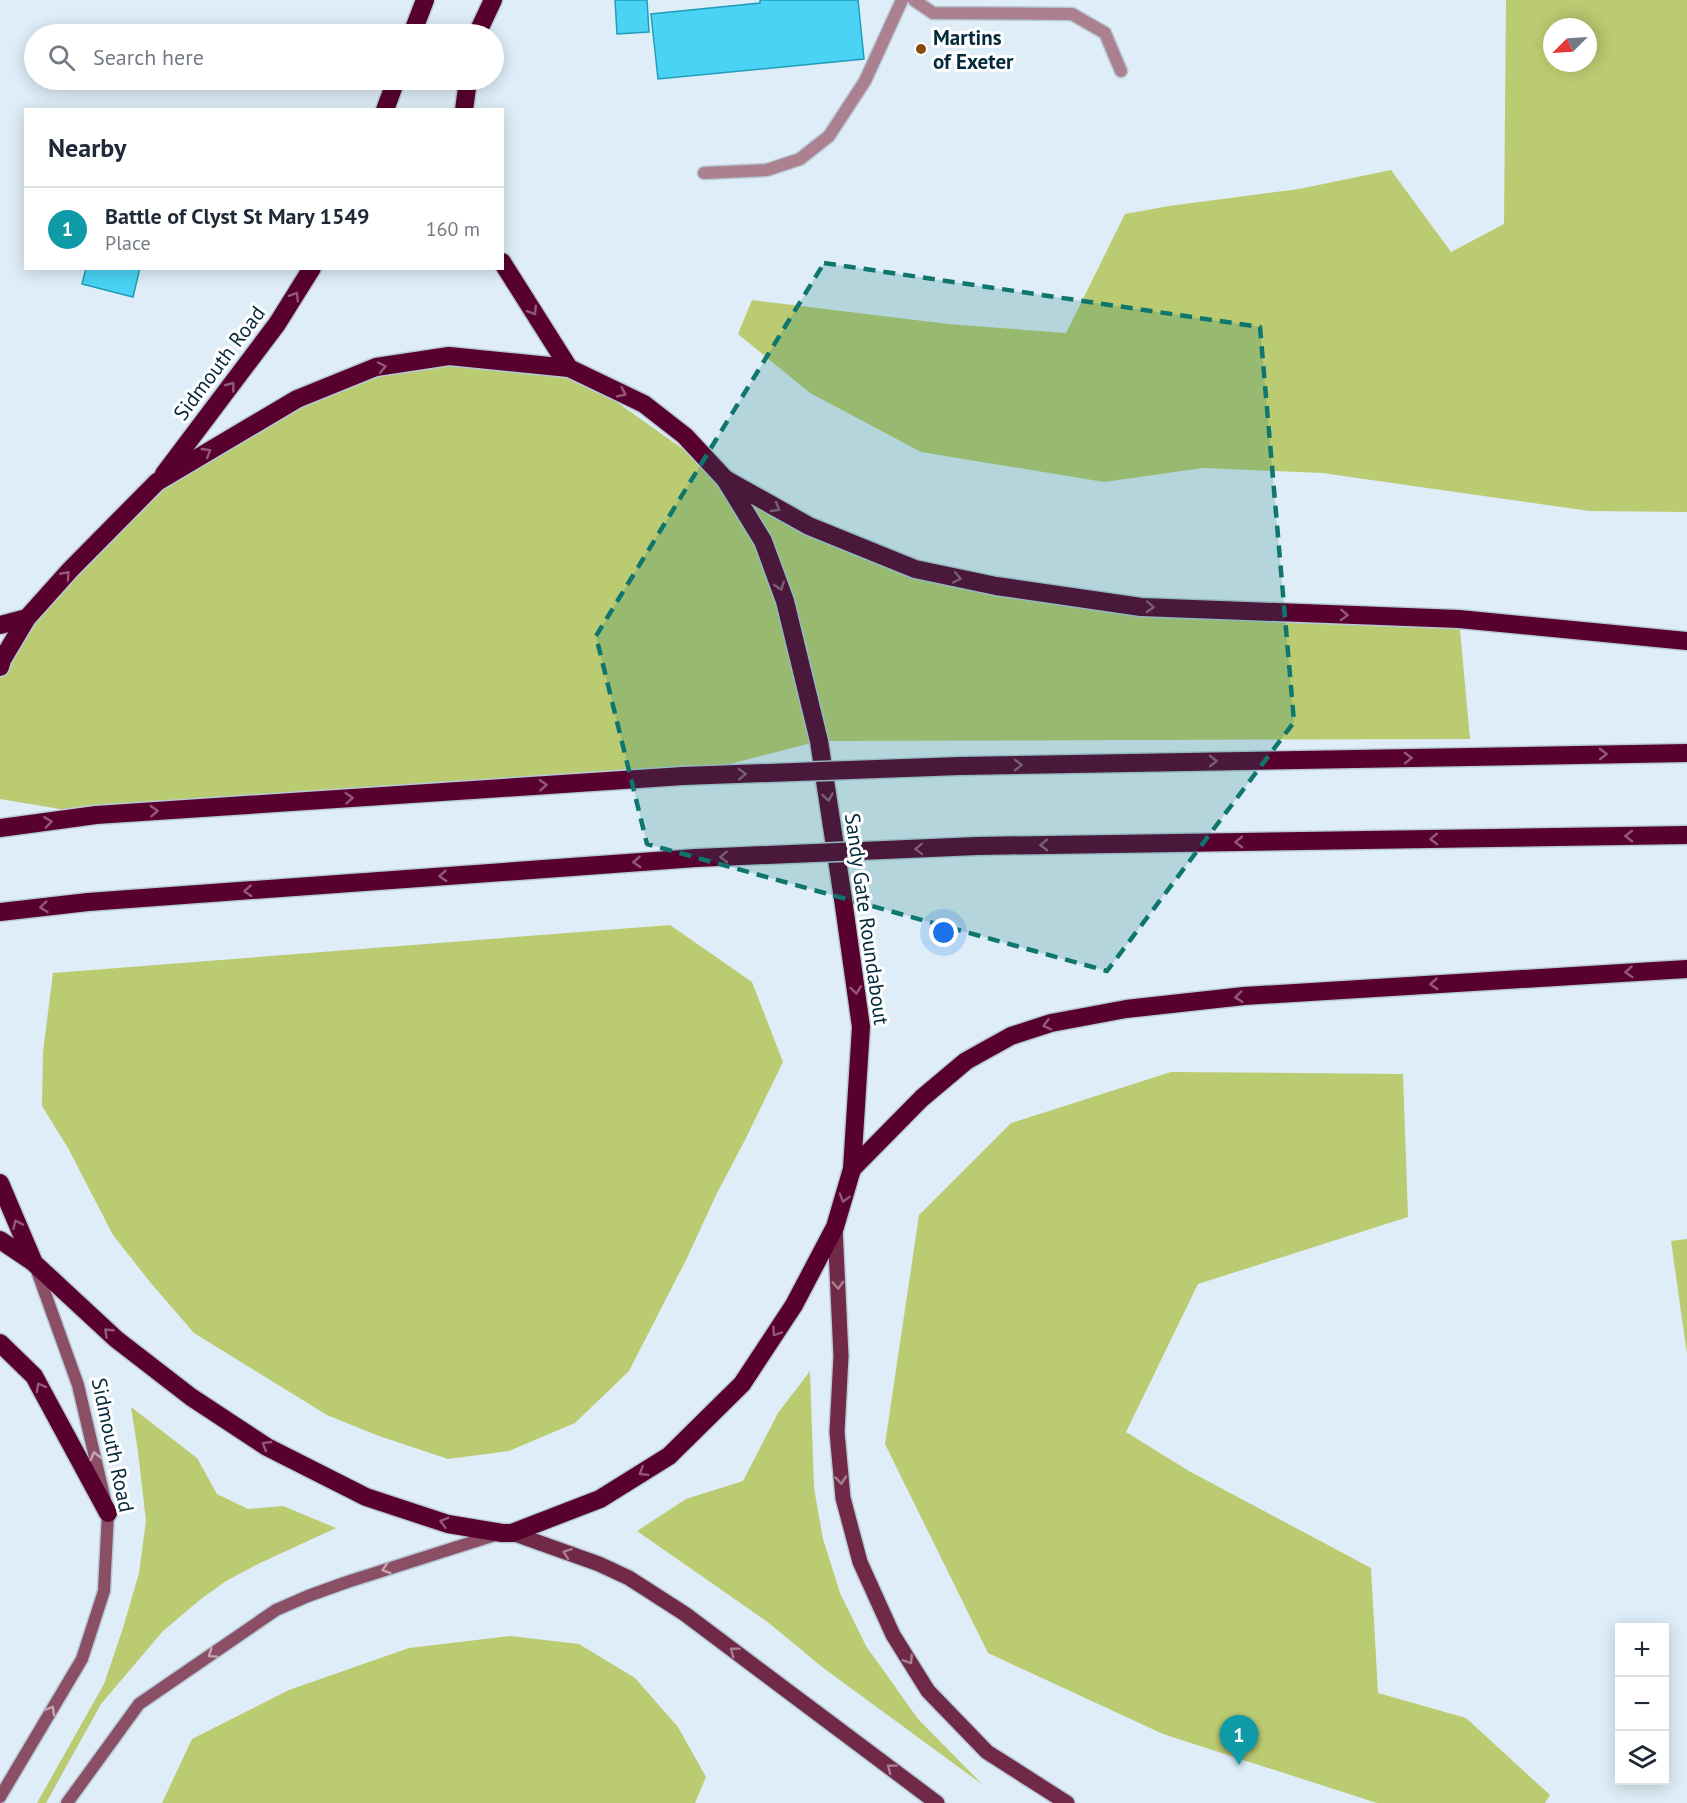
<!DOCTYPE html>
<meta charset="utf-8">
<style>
:root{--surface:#fff;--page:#f2f2f3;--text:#1f2937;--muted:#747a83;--line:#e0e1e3;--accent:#894a0f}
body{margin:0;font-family:"PT Sans",sans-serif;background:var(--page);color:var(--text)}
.controls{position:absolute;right:18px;bottom:18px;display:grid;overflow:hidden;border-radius:0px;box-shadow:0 3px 15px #0003}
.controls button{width:54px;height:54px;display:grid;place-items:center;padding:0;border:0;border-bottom:2px solid var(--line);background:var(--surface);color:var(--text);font:30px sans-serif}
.compass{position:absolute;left:1543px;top:18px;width:54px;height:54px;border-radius:50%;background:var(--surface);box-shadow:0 3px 15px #0003;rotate:246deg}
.you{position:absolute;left:944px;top:933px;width:21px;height:21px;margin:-15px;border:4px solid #fff;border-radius:50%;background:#1a73e8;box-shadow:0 0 0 9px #1a73e833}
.badge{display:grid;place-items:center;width:39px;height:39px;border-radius:50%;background:var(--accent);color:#fff;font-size:20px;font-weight:700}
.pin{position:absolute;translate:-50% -50px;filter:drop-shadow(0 2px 3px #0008)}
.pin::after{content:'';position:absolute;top:32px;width:21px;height:18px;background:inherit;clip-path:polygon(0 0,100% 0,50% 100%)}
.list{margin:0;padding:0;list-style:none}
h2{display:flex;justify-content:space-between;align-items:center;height:78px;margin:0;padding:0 24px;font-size:26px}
h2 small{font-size:20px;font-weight:400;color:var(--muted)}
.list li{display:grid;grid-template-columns:39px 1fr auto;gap:18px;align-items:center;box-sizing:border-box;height:84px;padding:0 24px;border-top:2px solid var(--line)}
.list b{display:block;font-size:22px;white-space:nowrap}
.list p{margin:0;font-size:20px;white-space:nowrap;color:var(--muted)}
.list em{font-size:20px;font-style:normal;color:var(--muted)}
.icon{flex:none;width:33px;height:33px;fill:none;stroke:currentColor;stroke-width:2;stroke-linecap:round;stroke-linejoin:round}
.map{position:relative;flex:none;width:1687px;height:1803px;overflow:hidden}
.search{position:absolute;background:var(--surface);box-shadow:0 3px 15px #0003;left:24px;top:24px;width:480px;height:66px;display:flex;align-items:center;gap:15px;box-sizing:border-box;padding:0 21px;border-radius:33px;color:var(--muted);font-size:22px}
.panel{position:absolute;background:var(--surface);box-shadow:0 3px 15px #0003;left:24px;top:108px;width:480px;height:162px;border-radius:0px}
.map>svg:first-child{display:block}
</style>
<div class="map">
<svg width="1687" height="1803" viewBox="0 0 1687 1803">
<rect width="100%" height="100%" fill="#deedf8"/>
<g fill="#bbcb71" fill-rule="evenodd">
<path d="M1506,0h181v512l-97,-1 -268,-38 -119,-5 -99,14 -183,-30 -111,-59 -72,-59 14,-34 196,24 118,9 59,-119 44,-8 130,-17 92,-19 60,82 53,-28zM1552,27h36v36h-36z"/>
<path d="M449,356l120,12 156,111 84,47 187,60 463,33 11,120 -651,2 -136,35 -587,39 -96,-16v-132l2,-7 155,-178 140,-83z"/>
<path d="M670,925l82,57 31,80 -38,78 -28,53 -30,65 -58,113 -54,52 -66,28 -61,8 -69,-23 -52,-21 -133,-82 -44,-51 -37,-47 -45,-87 -26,-42 1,-54 10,-79z"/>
<path d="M1171,1072l232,2 5,143 -210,67 -72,148 63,39 182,97 7,125 88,25 84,77 -5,8h-168l-214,-69 -175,-81 -103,-209 34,-229 92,-92z"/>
<path d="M1687,1239v115l-16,-113z"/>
<path d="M810,1371l4,117 9,51 17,54 26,53 52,73 65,66 -161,-118 -53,-44 -132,-92 49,-32 57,-18 35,-68z"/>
<path d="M131,1407l66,51 20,36 31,15 35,-3 53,22 -78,36 -32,17 -25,18 -38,32 -62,73 -55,99h-9l67,-119 19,-56 16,-55 7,-52 -8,-69z"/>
<path d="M510,1636l69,8 56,34 43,49 28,50 -11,26h-533l30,-64 97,-49 120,-42z"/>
</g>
<g fill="#4ad3f4" stroke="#1f9db9" stroke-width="1.5">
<path d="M615,0h32l2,32 -32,2z"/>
<path d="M760,0h98l6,59 -206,20 -7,-65 109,-11z"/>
<path d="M86,268h54l-7,29 -51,-13z"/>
</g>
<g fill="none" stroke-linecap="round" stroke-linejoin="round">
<g stroke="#b7cad6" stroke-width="15">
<g id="lane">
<path d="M914,0l19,13 139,1 33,19 16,38"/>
<path d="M704,173l63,-3 33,-11 29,-23 36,-55 37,-81"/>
</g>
</g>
<g stroke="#b7cad6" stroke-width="15">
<g id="secondary">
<path d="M0,1797l82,-138 22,-68 4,-78 -30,-128 -42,-117"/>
<path d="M67,1803l72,-99 137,-94 32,-14 39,-14 151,-48"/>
</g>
</g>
<g stroke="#b7cad6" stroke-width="18">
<g id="primary">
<path d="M835,1227l6,129 -4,76 6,66 17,64 33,73 35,56 59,61 80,51"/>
<path d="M512,1533l87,31 30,14 56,36 252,189"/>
</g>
</g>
<g stroke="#b7cad6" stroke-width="21">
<g id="highway">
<path d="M412,34l13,-34"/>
<path d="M477,34l16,-34"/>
<path d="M385,110l11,-30"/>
<path d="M464,110l4,-30"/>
<path d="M502,262l67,106"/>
<path d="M164,474l113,-150 35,-56"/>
<path d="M727,480l82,46 106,43 81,17 145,21 318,12 228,22"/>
<path d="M0,625l27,-7"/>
<path d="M0,667l2,-7 25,-42 43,-48 87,-88 140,-83 79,-32 73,-11 120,12 75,36 41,32 40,43 38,62 22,60 34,140 24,158 18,128 -9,142 -17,58 -41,78 -52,79 -73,72 -69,43 -88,34h-10l-54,-9 -82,-27 -99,-50 -76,-50 -75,-58 -82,-76 -34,-80"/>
<path d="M960,766l727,-13"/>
<path d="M0,828l96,-13 587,-39"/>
<path d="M977,846l710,-11"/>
<path d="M0,912l88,-10 608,-44"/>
<path d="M852,1169l70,-71 44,-37 45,-25 40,-13 75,-14 118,-13 443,-27"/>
<path d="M0,1240l33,22"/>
<path d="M0,1343l34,33 74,137"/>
</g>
</g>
<use href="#lane" stroke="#ac818f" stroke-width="12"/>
<use href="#secondary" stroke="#8a4f64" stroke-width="12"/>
<use href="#primary" stroke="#702947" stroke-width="15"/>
<use href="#highway" stroke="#58002e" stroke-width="18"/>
<g stroke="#b7cad6" stroke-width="21" stroke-linecap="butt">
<g id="highway-bridge">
<path d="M683,776l277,-10"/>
<path d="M696,858l281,-12"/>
</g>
</g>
<use href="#highway-bridge" stroke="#58002e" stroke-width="18"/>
</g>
<defs><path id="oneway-chevron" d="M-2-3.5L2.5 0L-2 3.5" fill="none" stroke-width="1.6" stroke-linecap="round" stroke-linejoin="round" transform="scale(1.5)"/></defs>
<g stroke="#925977">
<use href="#oneway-chevron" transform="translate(295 296) rotate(-58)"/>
<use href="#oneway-chevron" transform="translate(533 311) rotate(58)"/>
<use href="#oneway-chevron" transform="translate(382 367) rotate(-12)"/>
<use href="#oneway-chevron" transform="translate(231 386) rotate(-53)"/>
<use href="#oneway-chevron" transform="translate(622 393) rotate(26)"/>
<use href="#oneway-chevron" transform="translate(207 452) rotate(-31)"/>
<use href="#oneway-chevron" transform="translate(776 508) rotate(30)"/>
<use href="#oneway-chevron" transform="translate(66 575) rotate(-48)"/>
<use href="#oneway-chevron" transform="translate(957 578) rotate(12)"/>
<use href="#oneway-chevron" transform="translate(780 586) rotate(70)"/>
<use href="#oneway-chevron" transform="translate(1150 607) rotate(3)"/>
<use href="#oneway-chevron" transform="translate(1344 615) rotate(2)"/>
<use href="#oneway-chevron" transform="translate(1603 754) rotate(-1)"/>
<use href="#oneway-chevron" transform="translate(1408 758) rotate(-1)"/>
<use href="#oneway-chevron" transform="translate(1213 761) rotate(-1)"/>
<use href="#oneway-chevron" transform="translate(1018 765) rotate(-1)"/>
<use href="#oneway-chevron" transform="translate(742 774) rotate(-2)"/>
<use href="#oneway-chevron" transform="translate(543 785) rotate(-4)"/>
<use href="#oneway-chevron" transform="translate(828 797) rotate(81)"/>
<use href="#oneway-chevron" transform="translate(349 798) rotate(-4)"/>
<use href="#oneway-chevron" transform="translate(154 811) rotate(-4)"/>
<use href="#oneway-chevron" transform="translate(48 822) rotate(-8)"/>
<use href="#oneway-chevron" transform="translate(1629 836) rotate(179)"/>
<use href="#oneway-chevron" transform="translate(1434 839) rotate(179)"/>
<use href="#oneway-chevron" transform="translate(1239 842) rotate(179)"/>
<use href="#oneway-chevron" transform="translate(1044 845) rotate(179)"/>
<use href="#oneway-chevron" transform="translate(919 849) rotate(178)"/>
<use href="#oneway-chevron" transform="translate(724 857) rotate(178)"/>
<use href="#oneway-chevron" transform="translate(637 862) rotate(176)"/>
<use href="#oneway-chevron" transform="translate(443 876) rotate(176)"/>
<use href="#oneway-chevron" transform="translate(248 891) rotate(176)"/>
<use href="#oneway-chevron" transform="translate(44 907) rotate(174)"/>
<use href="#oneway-chevron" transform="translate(1629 972) rotate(176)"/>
<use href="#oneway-chevron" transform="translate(1434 984) rotate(176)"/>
<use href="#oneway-chevron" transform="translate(856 990) rotate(82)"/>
<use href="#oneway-chevron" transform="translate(1239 997) rotate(174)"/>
<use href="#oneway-chevron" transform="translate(1047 1025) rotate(165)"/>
<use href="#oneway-chevron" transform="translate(844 1198) rotate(107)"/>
<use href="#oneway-chevron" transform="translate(17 1224) rotate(-114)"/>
<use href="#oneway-chevron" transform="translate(108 1332) rotate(-137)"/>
<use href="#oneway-chevron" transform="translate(776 1332) rotate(124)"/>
<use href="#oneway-chevron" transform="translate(40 1387) rotate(-119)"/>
<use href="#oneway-chevron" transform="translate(266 1445) rotate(-149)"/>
<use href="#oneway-chevron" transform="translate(643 1472) rotate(148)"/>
<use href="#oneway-chevron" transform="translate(444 1522) rotate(-164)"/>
</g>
<g stroke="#a97f91">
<use href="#oneway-chevron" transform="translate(838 1285) rotate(87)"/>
<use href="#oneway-chevron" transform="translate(841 1480) rotate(85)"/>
<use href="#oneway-chevron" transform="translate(567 1553) rotate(-160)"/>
<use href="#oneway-chevron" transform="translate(734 1651) rotate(-143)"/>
<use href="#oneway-chevron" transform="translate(909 1660) rotate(57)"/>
<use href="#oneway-chevron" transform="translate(891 1768) rotate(-143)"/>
</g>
<g stroke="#c4a7b2">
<use href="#oneway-chevron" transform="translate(95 1456) rotate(-103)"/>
<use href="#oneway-chevron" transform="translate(386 1569) rotate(163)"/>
<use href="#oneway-chevron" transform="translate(212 1654) rotate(146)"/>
<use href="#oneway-chevron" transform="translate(51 1710) rotate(-60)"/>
</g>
<path fill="#0f766e" fill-opacity="0.2" stroke="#0f766e" stroke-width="4.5" stroke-dasharray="12 8" stroke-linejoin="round" d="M824,263l436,64 34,395 -187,249 -460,-127 -51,-208z"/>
<circle fill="#894a0f" stroke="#fff" stroke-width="2" cx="921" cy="49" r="6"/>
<g text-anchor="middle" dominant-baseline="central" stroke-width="6" stroke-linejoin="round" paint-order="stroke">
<g font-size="21" font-weight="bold" fill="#04293d" stroke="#fff" text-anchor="start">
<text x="933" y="37">Martins<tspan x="933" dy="24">of Exeter</tspan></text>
</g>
<g font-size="21" fill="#04293d" stroke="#fff">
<text transform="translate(219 363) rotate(-53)">Sidmouth Road</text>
<text transform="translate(867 919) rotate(82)">Sandy Gate Roundabout</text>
<text transform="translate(113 1445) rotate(78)">Sidmouth Road</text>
</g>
</g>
</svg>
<div class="controls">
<button>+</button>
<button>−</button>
<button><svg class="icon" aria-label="layers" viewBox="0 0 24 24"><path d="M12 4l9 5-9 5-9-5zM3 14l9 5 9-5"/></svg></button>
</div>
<svg class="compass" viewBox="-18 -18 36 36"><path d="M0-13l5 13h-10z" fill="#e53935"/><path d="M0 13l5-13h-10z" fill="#747a83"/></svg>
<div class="you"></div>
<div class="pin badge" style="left:1239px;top:1765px;background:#0f9aa8">1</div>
<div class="search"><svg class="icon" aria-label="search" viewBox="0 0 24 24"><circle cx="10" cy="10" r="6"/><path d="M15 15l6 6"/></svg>Search here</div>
<section class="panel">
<h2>Nearby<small></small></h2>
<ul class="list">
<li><span class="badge" style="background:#0f9aa8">1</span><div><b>Battle of Clyst St Mary 1549</b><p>Place</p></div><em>160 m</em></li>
</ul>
</section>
</div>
